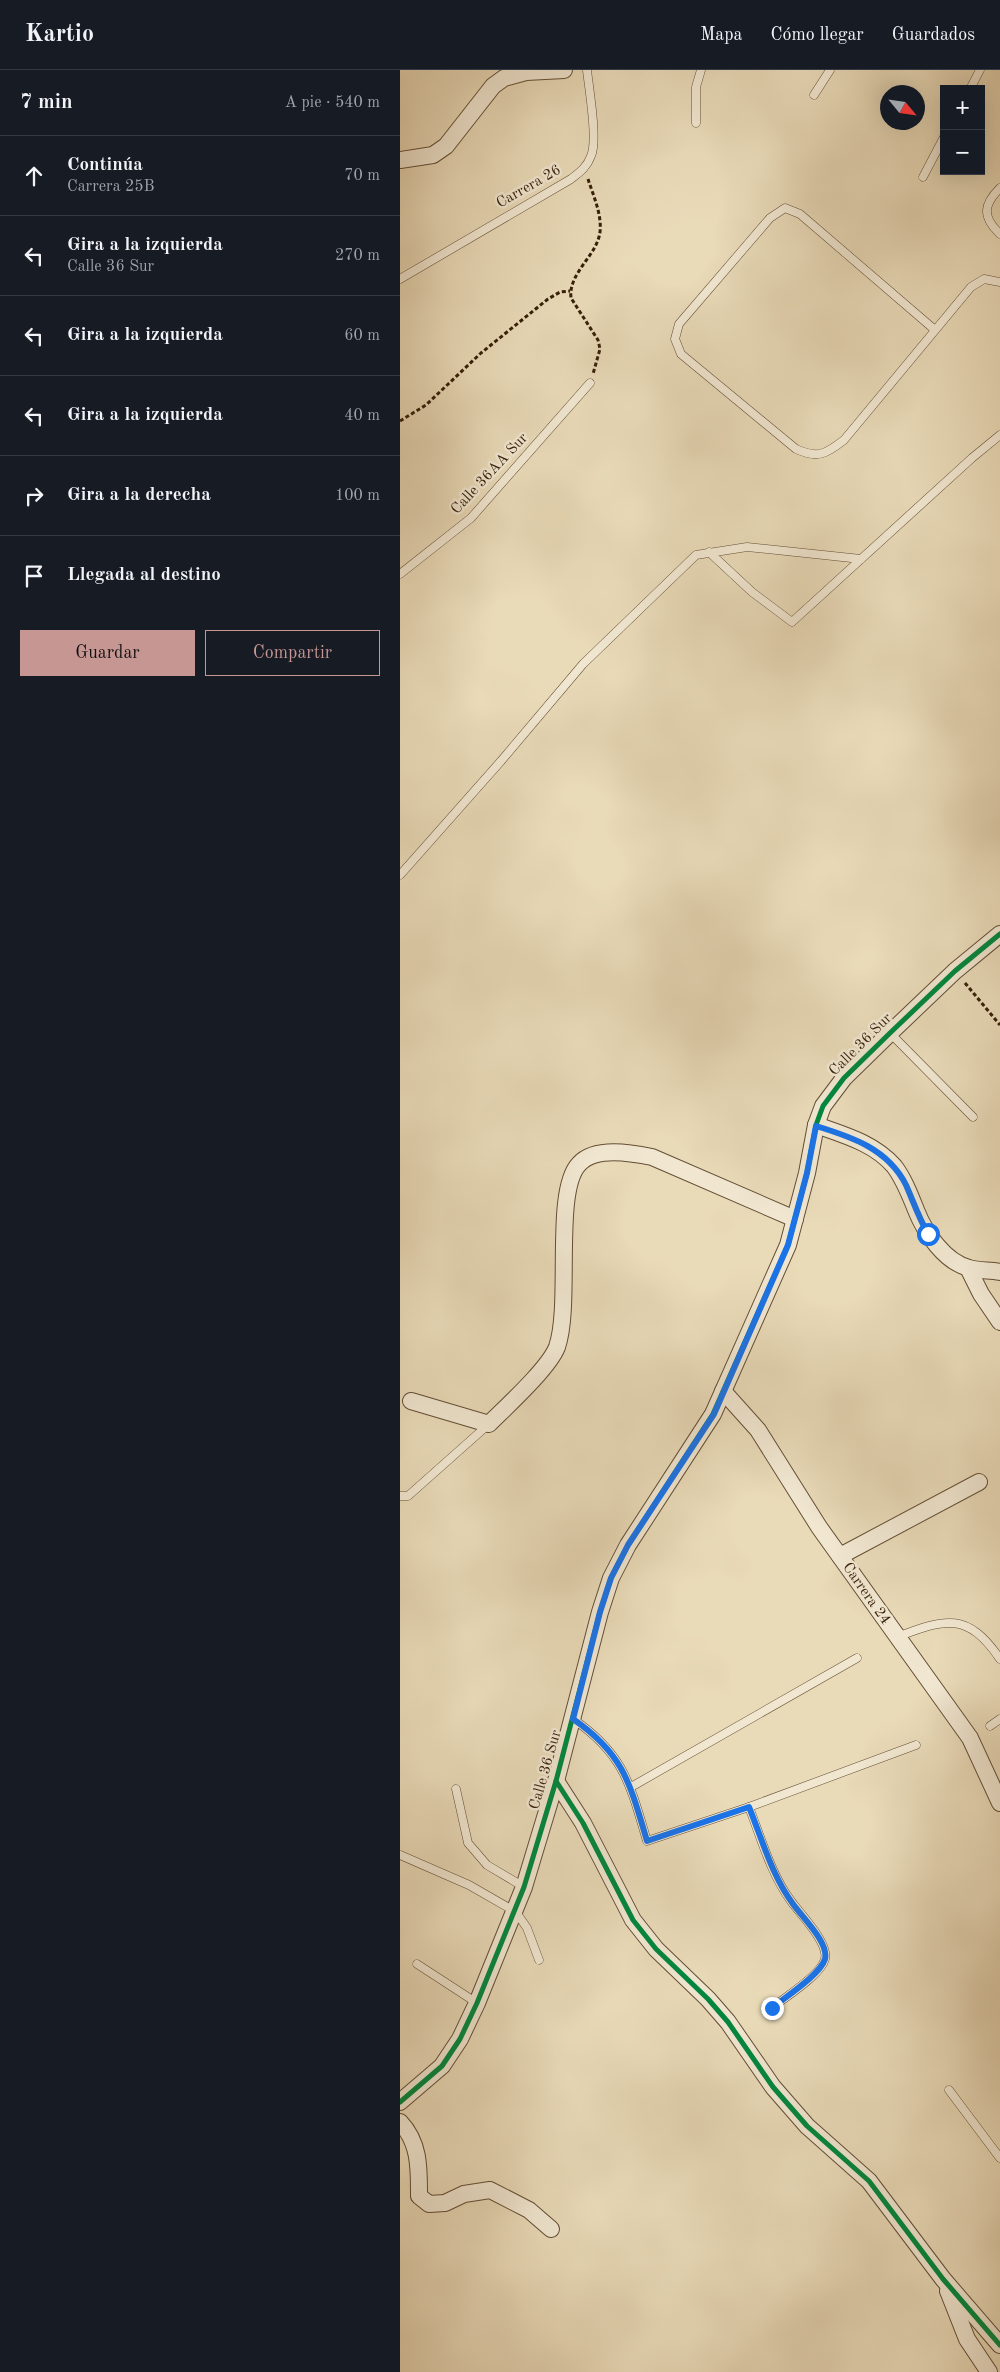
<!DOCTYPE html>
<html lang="es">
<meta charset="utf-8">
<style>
:root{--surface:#171b24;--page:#242831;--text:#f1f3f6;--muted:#9ea1a6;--line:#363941;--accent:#c59692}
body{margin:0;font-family:"Old Standard TT",serif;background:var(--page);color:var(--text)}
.controls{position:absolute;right:15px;top:15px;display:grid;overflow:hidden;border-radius:0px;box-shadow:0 5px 20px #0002}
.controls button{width:45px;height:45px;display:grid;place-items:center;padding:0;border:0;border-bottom:1px solid var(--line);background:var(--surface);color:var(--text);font:25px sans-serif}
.compass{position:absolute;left:480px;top:15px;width:45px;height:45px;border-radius:50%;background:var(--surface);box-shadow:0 5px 20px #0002;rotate:119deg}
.stop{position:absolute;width:15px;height:15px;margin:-11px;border:4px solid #1a73e8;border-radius:50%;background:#fff}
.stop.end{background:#1a73e8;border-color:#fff;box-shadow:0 1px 5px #0008}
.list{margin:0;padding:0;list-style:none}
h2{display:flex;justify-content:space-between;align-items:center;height:65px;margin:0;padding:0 20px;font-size:21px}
h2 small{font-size:16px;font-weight:400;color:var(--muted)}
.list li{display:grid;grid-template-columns:32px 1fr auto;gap:15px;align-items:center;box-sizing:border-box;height:80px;padding:0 20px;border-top:1px solid var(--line)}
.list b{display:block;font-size:19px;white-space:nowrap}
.list p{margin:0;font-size:16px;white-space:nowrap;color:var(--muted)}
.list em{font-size:16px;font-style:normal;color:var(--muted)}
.actions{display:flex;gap:10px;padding:15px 20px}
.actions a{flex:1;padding:11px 0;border:1px solid var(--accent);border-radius:0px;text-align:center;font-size:18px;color:var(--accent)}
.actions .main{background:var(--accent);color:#111}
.icon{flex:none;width:28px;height:28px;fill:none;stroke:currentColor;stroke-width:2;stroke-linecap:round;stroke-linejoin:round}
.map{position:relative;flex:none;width:600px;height:2302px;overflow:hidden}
header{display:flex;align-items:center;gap:30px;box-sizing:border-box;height:70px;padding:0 25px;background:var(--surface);border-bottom:1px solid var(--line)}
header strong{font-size:24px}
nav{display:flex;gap:28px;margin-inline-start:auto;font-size:18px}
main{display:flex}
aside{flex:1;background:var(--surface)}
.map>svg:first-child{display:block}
</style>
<header>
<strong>Kartio</strong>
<nav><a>Mapa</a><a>Cómo llegar</a><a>Guardados</a></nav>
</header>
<main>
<aside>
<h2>7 min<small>A pie · 540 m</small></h2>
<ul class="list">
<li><svg class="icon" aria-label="ahead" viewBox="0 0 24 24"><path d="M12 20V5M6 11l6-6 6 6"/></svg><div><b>Continúa</b><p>Carrera 25B</p></div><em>70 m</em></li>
<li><svg class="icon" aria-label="left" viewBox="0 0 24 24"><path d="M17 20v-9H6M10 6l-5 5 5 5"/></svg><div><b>Gira a la izquierda</b><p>Calle 36 Sur</p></div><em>270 m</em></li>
<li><svg class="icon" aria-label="left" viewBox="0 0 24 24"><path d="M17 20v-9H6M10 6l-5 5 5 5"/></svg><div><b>Gira a la izquierda</b></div><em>60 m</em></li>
<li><svg class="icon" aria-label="left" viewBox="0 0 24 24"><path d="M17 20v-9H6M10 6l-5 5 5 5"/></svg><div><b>Gira a la izquierda</b></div><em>40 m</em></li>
<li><svg class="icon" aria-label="right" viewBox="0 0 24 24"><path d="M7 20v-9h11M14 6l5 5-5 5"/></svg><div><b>Gira a la derecha</b></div><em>100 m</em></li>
<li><svg class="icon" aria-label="arrive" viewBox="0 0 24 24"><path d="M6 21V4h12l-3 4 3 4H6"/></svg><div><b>Llegada al destino</b></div></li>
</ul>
<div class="actions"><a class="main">Guardar</a><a>Compartir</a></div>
</aside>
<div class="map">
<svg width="600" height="2302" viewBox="0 0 600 2302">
<rect width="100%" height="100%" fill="#e9dab8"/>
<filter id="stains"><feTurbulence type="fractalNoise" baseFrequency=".004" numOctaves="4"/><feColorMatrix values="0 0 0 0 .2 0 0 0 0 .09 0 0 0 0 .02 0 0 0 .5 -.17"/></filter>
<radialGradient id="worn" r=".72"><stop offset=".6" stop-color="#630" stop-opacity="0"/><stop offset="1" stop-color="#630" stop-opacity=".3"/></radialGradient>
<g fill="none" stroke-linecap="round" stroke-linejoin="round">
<g stroke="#634e35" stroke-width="9">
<g id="lane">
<path d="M570,19l10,-19"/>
<path d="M414,25l16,-25"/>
<path d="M296,53v-36l5,-17"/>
<path d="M523,107l21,-40"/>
<path d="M600,118c-17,17 -18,29 0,46"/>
<path d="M0,209l171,-100c9,-7 16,-12 20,-23 7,-16 -2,-67 -4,-86"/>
<path d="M535,260l-135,-116 -15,-6 -15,10 -91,106 -4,15 6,15 115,95c22,10 30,5 48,-9l127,-153 13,-8 16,3"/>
<path d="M309,482l43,40 40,30 180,-164 28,-23"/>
<path d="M0,504l71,-56 119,-135"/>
<path d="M0,805l101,-114 82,-97 113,-109 51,-8 114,12"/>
<path d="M490,963l83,84"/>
<path d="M0,1426h8l81,-72"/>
<path d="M497,1567c49,-19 71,-25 103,22"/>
<path d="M173,1649c51,35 57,65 74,122l102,-34 167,-62"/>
<path d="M590,1656l10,-7"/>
<path d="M231,1717l226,-129"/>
<path d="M56,1719l12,54 19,22 37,22"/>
<path d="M349,1737c12,31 22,67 42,94 10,14 38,42 34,58 -4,16 -40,38 -53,49"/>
<path d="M0,1785l69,30 47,27 11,16 12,32"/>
<path d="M17,1894l60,39"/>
<path d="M549,2020l51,68"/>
</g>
</g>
<g stroke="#634e35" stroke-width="18">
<g id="street">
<path d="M0,90l33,-5 13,-9 47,-60 11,-8 22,-6 38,-2"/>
<path d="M416,1055c28,10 58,18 78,41 10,13 16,29 22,44 9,23 29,52 53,58 10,3 21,2 31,4"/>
<path d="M568,1198l13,26 19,28"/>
<path d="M323,1321l35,39 61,97 151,211 30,65"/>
<path d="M11,1331l78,23c17,-17 60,-56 68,-77 15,-43 -4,-156 22,-183 16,-18 53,-11 73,-7l143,62"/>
<path d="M440,1486l139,-74"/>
<path d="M156,1711l27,42 50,97 23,29 52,50 20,23 45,65 34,39 62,55 74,98 57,66"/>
<path d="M0,2032l42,-36 18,-27 17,-36 47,-116 32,-106 44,-169 11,-34 17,-33 85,-131 75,-169 19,-72 9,-48 7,-19 21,-28 46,-45 65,-62 45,-37"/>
<path d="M0,2052c20,21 19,47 19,74l10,8 16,-1 19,-9 26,-4 39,20 22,19"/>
<path d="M548,2221l19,48 22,33"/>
</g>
</g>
<g stroke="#361f09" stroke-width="3" stroke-dasharray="4 2.5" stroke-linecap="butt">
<path d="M188,109c5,16 14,35 12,53 -3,24 -32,41 -29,66l27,42 2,9 -7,25"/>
<path d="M0,351l26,-16 55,-52 67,-54 12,-7 10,-1"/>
<path d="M565,913l35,42"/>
</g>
<use href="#lane" stroke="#f1e7d1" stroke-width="8"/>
<use href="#street" stroke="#f1e7d1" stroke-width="16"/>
<g stroke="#f1e7d1" stroke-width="8">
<g id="cycleway">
<path d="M156,1711l27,42 50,97 23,29 52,50 20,23 45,65 34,39 62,55 74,98 57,66"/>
<path d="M0,2032l42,-36 18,-27 17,-36 47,-116 32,-106 44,-169 11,-34 17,-33 85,-131 75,-169 19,-72 9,-48 7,-19 21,-28 46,-45 65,-62 45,-37"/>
</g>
</g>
<use href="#cycleway" stroke="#00873e" stroke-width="5"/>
</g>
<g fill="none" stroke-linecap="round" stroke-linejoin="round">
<path stroke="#1a73e8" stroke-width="6" d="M372,1938c13,-11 48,-33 53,-49 4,-16 -22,-41 -32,-55 -21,-28 -31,-65 -44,-97l-102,34c-17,-57 -23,-87 -74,-122l27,-107 11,-34 17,-33 86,-131 74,-169 19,-72 9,-47c36,11 72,23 90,59 7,16 13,33 22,49"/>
</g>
<g text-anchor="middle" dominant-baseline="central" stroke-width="5" stroke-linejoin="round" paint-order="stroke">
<g font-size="15" fill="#361f09" stroke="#f1e7d1">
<text transform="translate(129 117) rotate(-30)">Carrera 26</text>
<text transform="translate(90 404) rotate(-47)">Calle 36AA Sur</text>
<text transform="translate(461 975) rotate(-45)">Calle 36 Sur</text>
<text transform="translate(466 1524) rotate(55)">Carrera 24</text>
<text transform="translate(146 1700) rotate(-74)">Calle 36 Sur</text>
</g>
</g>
<rect width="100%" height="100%" filter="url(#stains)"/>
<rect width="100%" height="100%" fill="url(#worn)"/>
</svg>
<div class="controls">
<button>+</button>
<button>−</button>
</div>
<svg class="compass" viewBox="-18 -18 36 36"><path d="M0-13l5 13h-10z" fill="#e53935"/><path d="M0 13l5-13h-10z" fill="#9ea1a6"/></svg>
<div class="stop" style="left:528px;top:1164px"></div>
<div class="stop end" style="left:372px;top:1938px"></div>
</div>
</main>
